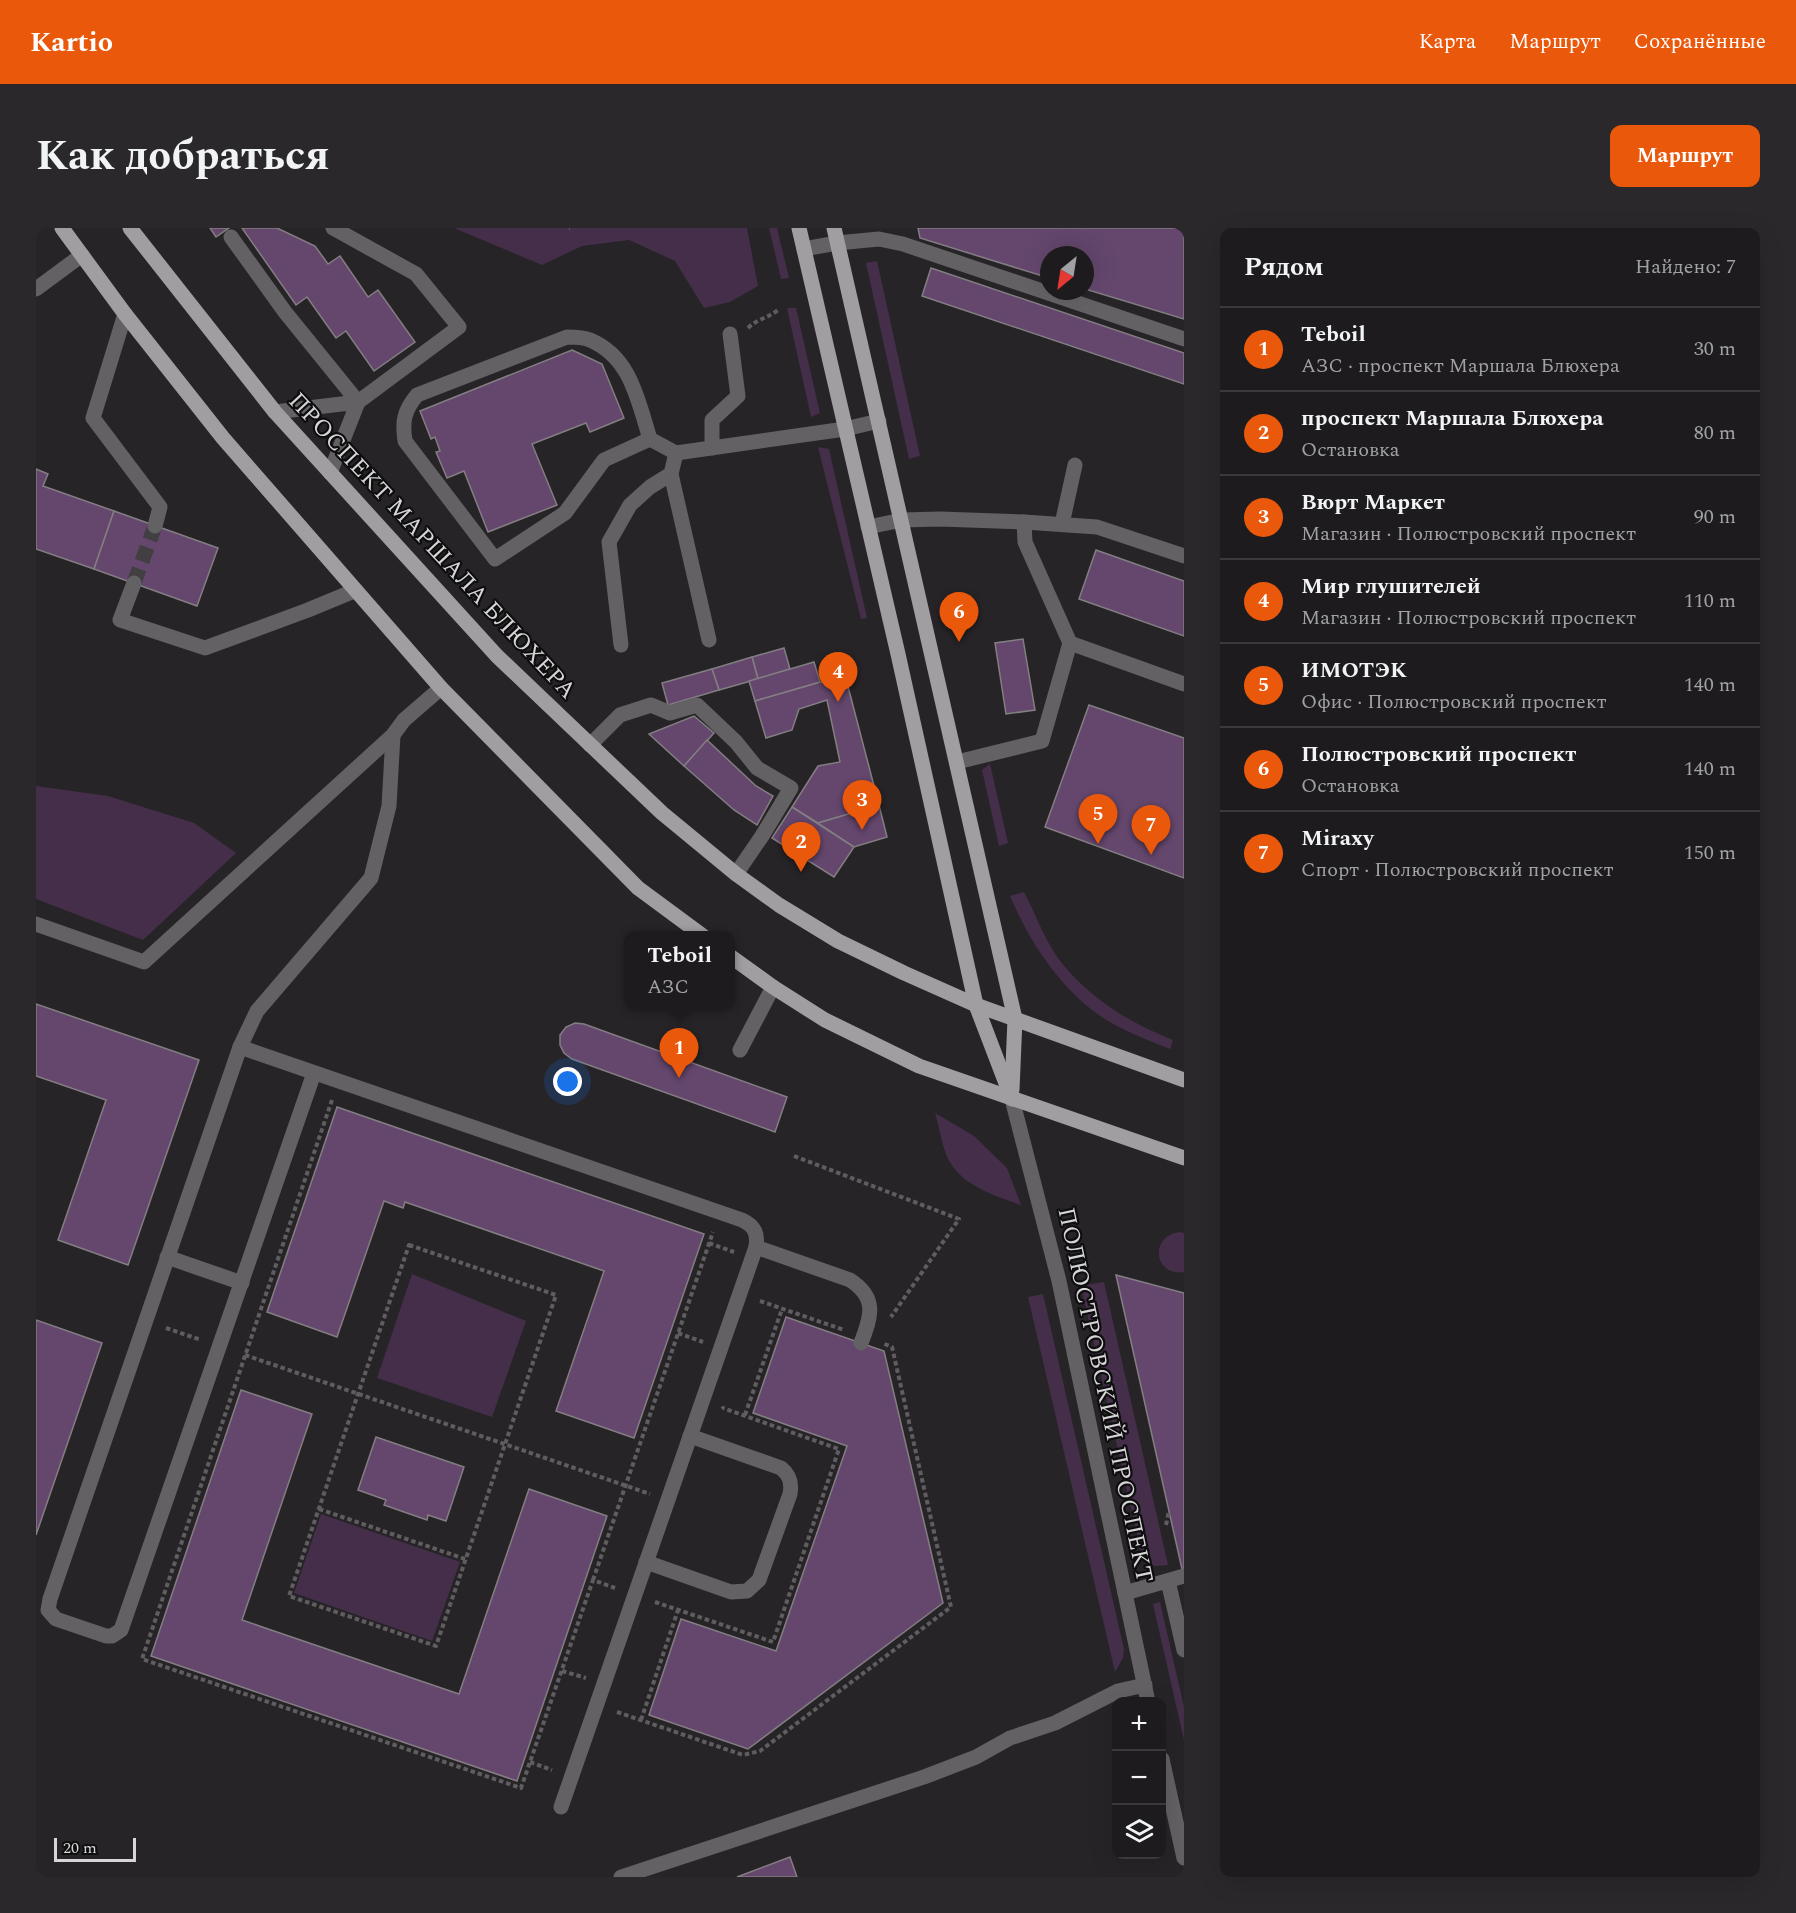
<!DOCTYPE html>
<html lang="ru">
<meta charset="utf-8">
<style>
:root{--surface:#1d1b1d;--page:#2a282a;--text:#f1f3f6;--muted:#a0a1a4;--line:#3b393b;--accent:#ea580c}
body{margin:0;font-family:Spectral,serif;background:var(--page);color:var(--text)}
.controls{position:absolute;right:18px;bottom:18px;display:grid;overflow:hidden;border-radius:12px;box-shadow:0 6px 24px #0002}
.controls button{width:54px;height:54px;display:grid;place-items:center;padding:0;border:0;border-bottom:2px solid var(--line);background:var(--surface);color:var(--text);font:30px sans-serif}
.compass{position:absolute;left:1004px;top:18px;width:54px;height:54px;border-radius:50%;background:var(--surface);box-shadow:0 6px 24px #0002;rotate:210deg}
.scale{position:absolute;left:18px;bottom:15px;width:82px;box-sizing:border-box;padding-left:6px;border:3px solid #d7d5d8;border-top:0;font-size:16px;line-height:21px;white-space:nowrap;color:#d7d5d8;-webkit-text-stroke:4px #0f0e0f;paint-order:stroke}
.you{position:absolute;left:532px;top:854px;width:21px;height:21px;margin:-15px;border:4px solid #fff;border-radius:50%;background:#1a73e8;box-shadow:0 0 0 9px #1a73e833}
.badge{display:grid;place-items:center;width:39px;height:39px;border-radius:50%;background:var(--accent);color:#fff;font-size:20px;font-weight:700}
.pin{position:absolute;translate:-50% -50px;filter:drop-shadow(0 2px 3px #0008)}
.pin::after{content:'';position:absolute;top:32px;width:21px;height:18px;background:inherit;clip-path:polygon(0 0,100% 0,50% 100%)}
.popup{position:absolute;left:588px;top:703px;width:111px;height:78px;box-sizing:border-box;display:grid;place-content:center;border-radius:12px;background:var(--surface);filter:drop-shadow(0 2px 4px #0005);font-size:20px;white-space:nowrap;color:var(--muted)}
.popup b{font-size:22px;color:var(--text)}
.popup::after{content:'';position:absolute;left:50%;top:100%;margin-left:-12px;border:12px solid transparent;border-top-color:var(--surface)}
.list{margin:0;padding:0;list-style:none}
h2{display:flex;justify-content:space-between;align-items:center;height:78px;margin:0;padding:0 24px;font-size:26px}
h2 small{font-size:20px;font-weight:400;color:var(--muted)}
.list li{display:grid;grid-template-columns:39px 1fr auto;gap:18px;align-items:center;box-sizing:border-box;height:84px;padding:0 24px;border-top:2px solid var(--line)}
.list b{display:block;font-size:22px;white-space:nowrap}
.list p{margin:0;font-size:20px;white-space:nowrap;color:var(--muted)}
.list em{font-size:20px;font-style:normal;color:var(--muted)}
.icon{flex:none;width:33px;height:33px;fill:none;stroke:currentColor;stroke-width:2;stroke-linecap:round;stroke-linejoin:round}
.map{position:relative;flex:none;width:1148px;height:1649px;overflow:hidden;border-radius:12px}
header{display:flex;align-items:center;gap:36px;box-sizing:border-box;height:84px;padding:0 30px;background:var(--accent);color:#fff}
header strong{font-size:28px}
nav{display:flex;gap:33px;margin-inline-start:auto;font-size:21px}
.intro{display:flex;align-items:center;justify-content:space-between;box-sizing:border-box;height:144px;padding:0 36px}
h1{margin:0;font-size:42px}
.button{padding:15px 27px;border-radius:12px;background:var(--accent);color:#fff;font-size:21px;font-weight:700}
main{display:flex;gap:36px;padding:0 36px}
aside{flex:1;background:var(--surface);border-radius:12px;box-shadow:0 6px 24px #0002}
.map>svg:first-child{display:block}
</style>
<header>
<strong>Kartio</strong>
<nav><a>Карта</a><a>Маршрут</a><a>Сохранённые</a></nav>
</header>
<div class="intro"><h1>Как добраться</h1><a class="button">Маршрут</a></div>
<main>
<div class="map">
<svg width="1148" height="1649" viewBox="0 0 1148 1649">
<rect width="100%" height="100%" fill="#272427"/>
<g fill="#442e4a">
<path d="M418,0h293l11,58 -28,16 -26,6 -29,-47 -46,-21 -47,6 -40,19z"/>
<path d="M733,0h8l12,50 -8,1z"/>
<path d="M841,33l43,195 -11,3 -43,-196z"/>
<path d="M751,80h9l24,105 -9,4z"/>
<path d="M782,219l11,2 38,169 -6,1z"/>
<path d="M954,536l18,79 -9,3 -17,-76z"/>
<path d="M0,558l72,10 86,27 42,30 -93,87 -107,-41z"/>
<path d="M988,664c11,21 20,46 34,66 28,38 71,65 115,82l-3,9c-25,-10 -52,-20 -74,-36 -39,-29 -68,-74 -86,-117z"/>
<path d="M899,885l39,23 33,32 14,37c-28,-10 -63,-20 -75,-51 -5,-13 -7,-28 -11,-41z"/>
<path d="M1143,1004l5,1v39c-29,5 -36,-35 -5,-40z"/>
<path d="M376,1046l114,47 -34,96 -115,-39z"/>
<path d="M1068,1054l64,283 -13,1 -6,-3 -8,-11 -60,-266z"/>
<path d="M1007,1066l81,355 -1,9 -8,14 -87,-375z"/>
<path d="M285,1286l139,48 -28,79 -138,-48z"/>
<path d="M1124,1374l24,105v33l-31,-136z"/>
</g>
<g fill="#65476e" stroke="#827e82" stroke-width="1.5">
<path d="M174,0h19l-13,9z"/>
<path d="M206,0h35l38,18 13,18 12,-8 28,41 10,-7 37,52 -41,29 -28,-40 -10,7 -29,-41 -11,8z"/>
<path d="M882,0h266v91l-99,-30v-34h-36v23l-129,-40z"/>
<path d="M895,40l253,85v31l-262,-88z"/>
<path d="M536,122l30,14 22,54 -34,14 -4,-9 -54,21 25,61 -69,27 -24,-61 -17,7 -11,-26 4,-1 -5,-14 -4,2 -11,-28z"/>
<path d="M0,241l12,5 -5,12 71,25 -20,58 -58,-20z"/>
<path d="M78,283l104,37 -21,58 -103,-37z"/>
<path d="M1060,322l88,31v55l-105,-37z"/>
<path d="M987,411l12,71 -29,4 -11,-71z"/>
<path d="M748,420l6,21 -32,10 -6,-22z"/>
<path d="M716,429l6,22 -39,11 -7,-21z"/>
<path d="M778,434l6,20 -65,19 -6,-20z"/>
<path d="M676,441l7,21 -51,15 -6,-22z"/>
<path d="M809,447l34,130 -61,18 -26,-16 26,-41 22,-4 -13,-62 -28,9 -7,21 -26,8 -11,-37z"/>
<path d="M1053,477l95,33v140l-139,-51z"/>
<path d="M658,488l20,17 -30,33 -35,-32z"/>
<path d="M671,512l49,46 17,10 -16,29 -23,-15 -50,-44z"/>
<path d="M843,577l8,32 -33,10 -36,-24z"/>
<path d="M756,579l62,40 -20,30 -62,-39z"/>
<path d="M0,776l163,56 -71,205 -70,-25 48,-140 -70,-24z"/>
<path d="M539,795l9,1 203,73 -12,35 -203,-73 -8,-6 -4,-8v-10l6,-8z"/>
<path d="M301,879l367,127 -70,204 -78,-27 48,-140 -199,-69 -2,6 -19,-7 -47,136 -70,-25z"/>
<path d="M1080,1047l68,18v285z"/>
<path d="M750,1089l98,34 59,252 -195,146 -99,-34 32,-96 95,32 71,-205 -94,-33z"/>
<path d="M0,1092l66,23 -66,192z"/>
<path d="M205,1162l71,24 -70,206 29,10 188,64 70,-205 78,27 -90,265 -366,-125z"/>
<path d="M340,1209l88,30 -18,54 -18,-6 -1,5 -43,-15 2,-5 -28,-10z"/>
<path d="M754,1629l7,20h-60z"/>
</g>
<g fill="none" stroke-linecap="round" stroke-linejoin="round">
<path stroke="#413f42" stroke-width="15" stroke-dasharray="15 8" stroke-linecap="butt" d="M98,355l21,-57"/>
<g stroke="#605d60" stroke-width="4" stroke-dasharray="4.5 3" stroke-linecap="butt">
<path d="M533,0h1"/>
<path d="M712,100c9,-9 20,-10 30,-18"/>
<path d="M296,872l-190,559 379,129 72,-208 22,8"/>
<path d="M758,928l165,63 -68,98"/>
<path d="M673,1015l25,9"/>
<path d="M373,1017l147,50 -120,351 -147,-50z"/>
<path d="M724,1073l84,29"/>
<path d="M130,1100l35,12"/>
<path d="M642,1105l25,9"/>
<path d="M209,1127l405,139"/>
<path d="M709,1187l37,-106"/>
<path d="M283,1281l146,50"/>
<path d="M1130,1297l3,-14"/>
<path d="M557,1352l120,-348"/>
<path d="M619,1374l118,40 66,-193 -116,-41 -1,1"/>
<path d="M526,1443l24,7"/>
<path d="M581,1484l126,43 17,-4 191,-144 -59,-260 -10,-4"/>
<path d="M605,1492l37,-110"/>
<path d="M494,1534l22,8"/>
</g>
<g stroke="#636163" stroke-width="15">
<path d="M195,9l54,75 73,90 101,-75 -43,-53 -83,-46"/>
<path d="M768,21l33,-6 42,-4 24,5 281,95"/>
<path d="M0,61l46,-34"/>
<path d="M89,86l-32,104 67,89 -5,19"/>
<path d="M239,184l83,-10 -28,71"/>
<path d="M614,211c-12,-38 -19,-82 -60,-99 -7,-3 -16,-3 -23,-3l-150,58c-13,16 -15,26 -12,46l90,118 70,-46 39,-53 46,-21 26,14 169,-24 34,-8"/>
<path d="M676,220v-28l26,-24 -8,-62"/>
<path d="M635,246l38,166"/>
<path d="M1026,296l13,-59"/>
<path d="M832,299l34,-7 38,-1 84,3 73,5 87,29"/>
<path d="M98,355l-14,37 85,28 103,-38 46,-19"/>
<path d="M1034,415l114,41"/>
<path d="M585,417l-12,-103 21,-37 20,-18 21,-13 5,-21"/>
<path d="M554,517l30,-30 31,-10 19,8 27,-8 39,37 21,26 34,20 -29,48 -26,38"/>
<path d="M921,534l85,-21 28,-98 -45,-101 -1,-20"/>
<path d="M0,696l108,38 249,-227 11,-15 37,-32"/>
<path d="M204,819l502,173c13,6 16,14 14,27l-195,560"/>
<path d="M704,822l33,-63"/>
<path d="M278,845l-193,557 -9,6h-6l-50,-17 -8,-9 2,-11 190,-552 17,-36 114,-133 18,-72 4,-71"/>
<path d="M976,871l47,182 89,421"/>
<path d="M720,1019l94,33c28,18 21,37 11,63"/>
<path d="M131,1029l75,26"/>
<path d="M610,1334l85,30 16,-1 12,-11 31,-86c2,-11 0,-19 -9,-26l-91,-32"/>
<path d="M1132,1353l16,69"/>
<path d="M1089,1365l59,-17"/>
<path d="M1126,1531l22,99"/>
<path d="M585,1649l303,-100 52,-20 34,-19 45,-15 63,-32 27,-6"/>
</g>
<g stroke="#a09ea1" stroke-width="15">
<path d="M26,0l63,86 98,124 218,250 197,200 65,48"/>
<path d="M94,0l145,184 222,244 165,157 74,61 43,31 59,36 66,32 72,32 208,75"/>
<path d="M763,0l99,426 78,351 36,94"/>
<path d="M798,0l181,791 -3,71"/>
<path d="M694,728l43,31 52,33 94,46 265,92"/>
</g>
</g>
<g text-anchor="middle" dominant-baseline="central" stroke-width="4.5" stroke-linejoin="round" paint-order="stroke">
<g font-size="24" fill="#d7d5d8" stroke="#0f0e0f">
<text transform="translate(396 318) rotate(47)">ПРОСПЕКТ МАРШАЛА БЛЮХЕРА</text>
<text transform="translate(1069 1167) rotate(78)">ПОЛЮСТРОВСКИЙ ПРОСПЕКТ</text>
</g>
</g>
</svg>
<div class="controls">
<button>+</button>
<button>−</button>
<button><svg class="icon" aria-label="layers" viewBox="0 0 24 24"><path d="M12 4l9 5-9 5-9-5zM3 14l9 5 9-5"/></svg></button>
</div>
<svg class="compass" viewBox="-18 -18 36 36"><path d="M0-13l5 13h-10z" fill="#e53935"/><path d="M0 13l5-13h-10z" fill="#a0a1a4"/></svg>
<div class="scale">20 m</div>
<div class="you"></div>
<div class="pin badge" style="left:643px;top:850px">1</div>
<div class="popup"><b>Teboil</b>АЗС</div>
<div class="pin badge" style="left:765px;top:644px">2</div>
<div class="pin badge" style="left:826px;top:602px">3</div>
<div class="pin badge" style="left:802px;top:474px">4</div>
<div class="pin badge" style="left:1062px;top:616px">5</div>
<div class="pin badge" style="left:923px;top:414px">6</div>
<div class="pin badge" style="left:1115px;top:627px">7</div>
</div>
<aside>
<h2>Рядом<small>Найдено: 7</small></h2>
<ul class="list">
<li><span class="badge">1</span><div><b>Teboil</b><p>АЗС · проспект Маршала Блюхера</p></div><em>30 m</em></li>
<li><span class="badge">2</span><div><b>проспект Маршала Блюхера</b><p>Остановка</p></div><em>80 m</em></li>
<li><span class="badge">3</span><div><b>Вюрт Маркет</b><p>Магазин · Полюстровский проспект</p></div><em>90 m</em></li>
<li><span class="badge">4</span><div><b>Мир глушителей</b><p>Магазин · Полюстровский проспект</p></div><em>110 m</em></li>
<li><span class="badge">5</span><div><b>ИМОТЭК</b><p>Офис · Полюстровский проспект</p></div><em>140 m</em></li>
<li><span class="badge">6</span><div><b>Полюстровский проспект</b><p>Остановка</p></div><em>140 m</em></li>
<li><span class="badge">7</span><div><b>Miraxy</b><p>Спорт · Полюстровский проспект</p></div><em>150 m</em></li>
</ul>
</aside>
</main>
